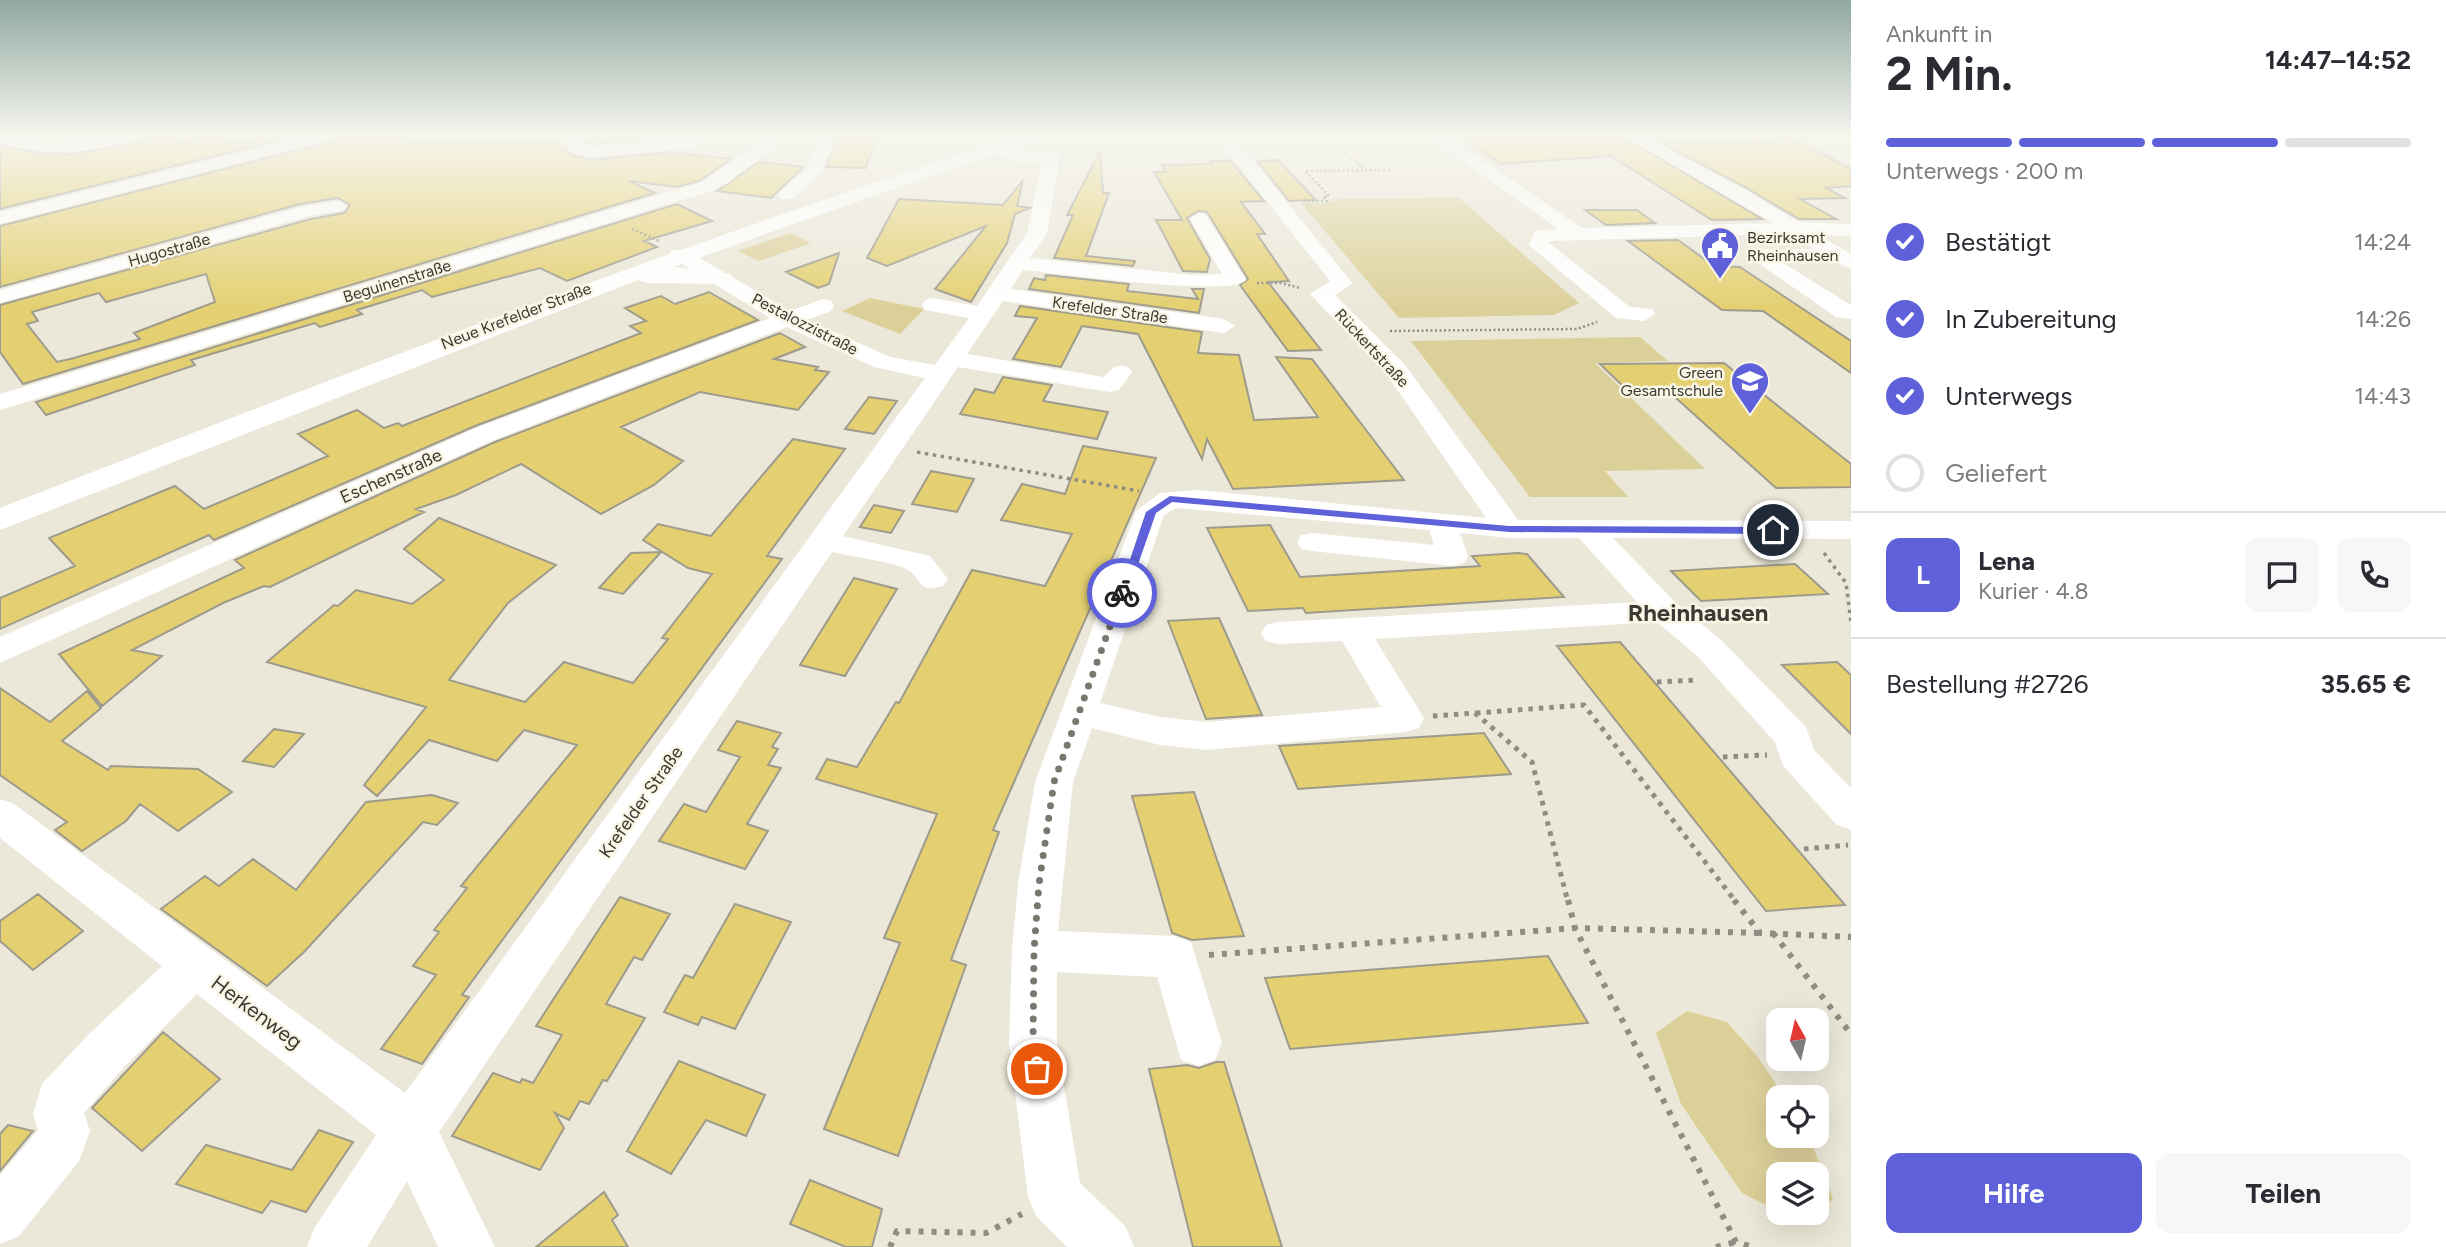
<!DOCTYPE html>
<html lang="de">
<head>
<meta charset="utf-8">
<style>
	body { margin:0; font-family:Figtree,sans-serif; background:#f7f7f7; color:#2b2b33; height:100vh; display:flex; flex-direction:column; font-size:26px; white-space:nowrap }
	* { box-sizing:border-box; margin:0 }
	p { font-size:23px; color:#7c7c81 }
	.icon { flex:none; width:38px; height:38px; fill:none; stroke:currentColor; stroke-width:2; stroke-linecap:round; stroke-linejoin:round }
	.map { position:relative; flex:1; overflow:hidden }
	.panel { display:flex; flex-direction:column; background:#fff; width:595px }
	.panel>* { flex:none }
	.needle { width:46px; rotate:352deg }
	.buttons { position:absolute; left:1766px; top:1008px; display:grid; gap:14px }
	.buttons a { display:grid; place-items:center; width:63px; height:63px; border-radius:14px; background:#fff; box-shadow:0 7px 28px #0002; font-size:35px }
	.pin { position:absolute; display:grid; place-items:center; width:60px; height:60px; color:#fff; margin:-30px; border:4px solid #fff; border-radius:50%; box-shadow:0 2px 7px #0007 }
	.courier { position:absolute; display:grid; place-items:center; width:70px; height:70px; margin:-35px; border:5px solid #5e61d9; border-radius:50%; background:#fff; color:#222; box-shadow:0 2px 9px #0007 }
	.overview em { font-style:normal; font-weight:700 }
	.overview div { display:flex; flex-direction:column-reverse }
	.overview { display:flex; align-items:center; justify-content:space-between; height:119px; padding:0 35px }
	h1 { font-size:46px; font-weight:700; line-height:52px }
	.bar { display:grid; grid-template-columns:repeat(4,1fr); gap:10px 7px; align-content:center; height:84px; padding:0 35px }
	.bar i { height:9px; border-radius:5px; background:#e1e1e2 }
	.bar .active { background:#5e61d9 }
	.bar p { grid-column:span 4 }
	.line { display:flex; align-items:center; gap:18px; padding:0 35px; border-top:2px solid #e1e1e2 }
	.line div { flex:1 }
	.round { display:grid; place-items:center; flex:none; width:74px; height:74px; border-radius:14px; background:#f7f7f7 }
	ol { padding:0 35px; list-style:none }
	li { display:flex; align-items:center; gap:21px; height:77px }
	li p { margin-inline-start:auto }
	li .icon { padding:7px; border-radius:50%; background:#5e61d9; color:#fff; stroke-width:4 }
	li:last-child { color:#7c7c81 }
	li i { width:38px; height:38px; border:4px solid #e1e1e2; border-radius:50% }
	.button { display:flex; gap:14px; margin-top:auto; padding:14px 35px }
	.button a { flex:1; height:80px; border-radius:14px; background:#5e61d9; color:#fff; font-size:28px; font-weight:700; line-height:80px; text-align:center }
	.button a+a { background:#f7f7f7; color:#2b2b33 }
	main { display:flex; flex:1; min-height:0 }
	.map>svg:first-child { display:block }
	.green { fill:#dcd099 }
	.building { fill:#e4d071; stroke:#9e9b8d; stroke-width:2; fill-rule:evenodd }
	.lines { fill:none; stroke-linecap:round; stroke-linejoin:round }
	.path-far3 { stroke:#8f8d83; stroke-width:2.5; stroke-dasharray:2 2.5; stroke-linecap:butt }
	.path-far2 { stroke:#8f8d83; stroke-width:3.5; stroke-dasharray:3.5 4.5; stroke-linecap:butt }
	.path-far1 { stroke:#8f8d83; stroke-width:5; stroke-dasharray:4.5 6; stroke-linecap:butt }
	.path { stroke:#8f8d83; stroke-width:6; stroke-dasharray:5 8; stroke-linecap:butt }
	.minor { fill:#fff; fill-rule:evenodd }
	.major { fill:#fff; fill-rule:evenodd }
	.route { fill:#5e61d9 }
	.done { stroke:#79776e; stroke-width:7; stroke-dasharray:0 12.6 }
	.labels { text-anchor:middle; dominant-baseline:central; stroke-width:5; stroke-linejoin:round; paint-order:stroke }
	.far-poi-label { font-size:16px; fill:#3b3a34; stroke:#f9f6e6; text-anchor:start }
	.far-street-label { font-size:16px; fill:#3b3a34; stroke:#f9f6e6 }
	.street-label { font-size:18px; fill:#3b3a34; stroke:#f9f6e6 }
	.near-street-label { font-size:21px; fill:#3b3a34; stroke:#f9f6e6 }
	.district-label { font-size:24px; font-weight:bold; fill:#3b3a34; stroke:#f9f6e6 }
</style>
</head>
<body>
<main>
<div class="map">
<svg width="1851" height="1247" viewBox="0 0 1851 1247">
	<rect width="100%" height="100%" fill="#ebe8d9"/>
	<!-- green -->
	<path class="green" d="M1459 198 1579 303 1554 315 1399 318 1301 203H1327L1339 199Z
		M790 233 811 243 759 261 738 251Z
		M870 298 924 309 900 334 842 311Z
		M1640 337 1668 361 1595 363 1705 469 1605 471 1628 497H1530L1411 341Z
		M1687 1011 1727 1022 1757 1056 1785 1097H1778V1136H1809L1833 1199 1816 1213V1174H1778V1211L1742 1193 1681 1104 1656 1033Z"/>
	<!-- building -->
	<path class="building" d="M150 135H178L179 142 216 135 236 144 274 135H300L0 209V146L39 153 73 154 146 141Z
		M339 135H412L402 141 563 142 570 155 592 160 670 152 731 159 701 180 677 187 629 181 655 193 23 384 0 352V305L311 219 344 213 350 205 338 198 300 204 0 287V226L335 141ZM206 274 215 302 134 333 140 339 74 358 57 362 27 324 38 321 32 312 99 293 106 302Z
		M619 135H643V140L592 144 584 142 586 139Z
		M1457 135H1620L1762 219 1712 220 1611 156 1501 164Z
		M1646 135H1657L1670 143 1795 139 1851 169V186L1826 188 1845 198 1800 199 1836 219H1799L1743 186Z
		M839 136 876 137 866 168 826 167Z
		M1100 151 1103 193H1109L1086 256 1135 261 1133 266 1054 258 1073 215H1067Z
		M1278 160 1316 200 1289 201 1257 161Z
		M1210 161H1231L1264 201 1241 202 1265 234H1257L1289 281 1268 282 1321 350 1288 351 1240 285 1248 279 1207 212 1198 211 1187 218 1210 259 1207 272 1183 271 1156 220H1182L1154 172H1166L1162 165 1212 164Z
		M759 162 803 167 771 198 717 191Z
		M1023 180 1017 206 1030 208 1015 214 1007 243 971 302 935 289 986 226 887 266 867 258 899 199 1003 205Z
		M677 204 712 221 644 241 657 247 567 281 540 268 432 297 422 290 357 310 362 314 320 327 315 323 191 360 195 365 46 415 36 402Z
		M1585 210H1637L1655 223 1606 225Z
		M1678 240 1714 266 1740 267 1851 341V373L1763 311 1722 310 1628 241Z
		M839 253 829 284 818 288 786 272Z
		M1046 275 1129 284 1127 291 1198 299 1192 289H1204L1199 313 1029 289 1034 278 1045 280Z
		M709 292 758 320 475 426 214 540 209 535 0 629V598L75 566 49 538 175 486 204 509 328 456 298 434 357 410 384 428 398 423 402 426 641 333 630 326 646 321 625 308 661 296 675 304Z
		M1020 306 1202 332 1198 353 1239 355 1254 420 1318 417 1276 357 1312 359 1404 480 1233 489 1207 439 1202 459 1138 334 1082 326 1061 367 1013 359 1037 318 1015 316Z
		M780 333 805 347 774 359 818 367 815 370 829 372 798 410 700 392 621 427 683 461 654 485 601 514 521 464 456 495 416 509 424 512 270 587 264 586 223 603 132 650 162 656 102 706 59 654 244 568 235 560 495 442Z
		M1724 363 1851 464V487L1776 488 1667 390 1628 391 1600 364Z
		M1003 377 1052 385 1043 401 1108 412 1097 439 960 414 975 389 994 393Z
		M869 397 897 401 874 434 845 429Z
		M793 439 845 449 767 556 782 559 462 995 469 997 422 1064 381 1049 436 975 413 966 439 932 434 930 467 888 461 886 577 745 524 730 497 761 429 740 377 796 364 785 426 707 267 662 334 605 338 606 356 590 412 604 444 580 404 549 439 518 556 565 508 603 449 680 525 702 564 662 633 683 668 639 662 638 712 574 688 568 643 540 658 524 711 536Z
		M1083 446 1156 458 993 830 999 832 951 960 966 965 898 1156 824 1129 900 943 884 938 937 814 816 779 827 759 857 767 896 702 899 703 972 570 1045 586 1072 534 1001 520 1022 484 1065 494Z
		M931 471 974 479 957 512 912 504Z
		M874 505 904 511 891 533 860 527Z
		M1270 525 1300 577 1480 566 1472 556 1518 553 1527 554 1564 597 1306 613 1303 608 1248 611 1207 528Z
		M661 552 623 594 599 588 631 553Z
		M1795 564 1828 594 1701 601 1671 571Z
		M854 578 897 589 845 676 800 665Z
		M1219 618 1240 665 1262 715 1206 719 1168 621Z
		M1620 642 1755 800 1845 905 1766 911 1557 646Z
		M1837 662 1851 675V734L1782 665Z
		M0 688 50 722 87 691 101 708 62 741 108 770 111 766 198 769 232 792 178 831 140 804 126 821 82 851 55 830 67 822 0 775Z
		M737 721 781 733 772 747 778 749 768 765 781 768 747 824 768 831 745 869 659 841 684 804 706 812 740 757 718 750Z
		M274 729 304 734 274 767 243 761Z
		M1484 733 1511 774 1298 789 1279 746Z
		M1194 792 1217 860 1244 936 1192 940 1172 933 1132 796Z
		M432 795 458 803 437 825 423 822 305 951 267 986 161 909 205 876 219 886 253 859 296 890 366 802Z
		M38 894 83 931 33 970 0 941V921Z
		M620 897 670 914 642 960 634 957 606 1004 645 1018 607 1081 603 1080 589 1104 580 1101 569 1120 555 1113 564 1128 540 1170 452 1136 493 1073 520 1083 522 1079 533 1083 562 1035 536 1026Z
		M735 904 791 922 735 1029 702 1017 698 1025 664 1012 685 975 693 978Z
		M1548 956 1588 1023 1290 1049 1265 978Z
		M163 1032 220 1079 142 1151 92 1108Z
		M679 1061 765 1095 746 1136 706 1120 671 1174 627 1151Z
		M1216 1062H1224L1282 1247H1193L1149 1069 1187 1065 1199 1068Z
		M8 1125 33 1131 0 1171V1134Z
		M319 1130 353 1142 306 1212 271 1201 262 1213 176 1184 206 1145 292 1170Z
		M810 1180 882 1209 872 1247H846L790 1224Z
		M604 1192 618 1215 612 1220 628 1247H536Z"/>
	<g class="lines">
		<!-- path-far3 -->
		<path class="path-far3" d="M1252 139 1360 135
			M1074 140 1219 139
			M1063 141 1082 135
			M1351 158 1364 169
			M1303 201H1327L1323 197 1329 196 1305 171 1392 170
			M632 229 659 241
			M1257 283H1281L1300 288
			M1390 331 1577 329 1597 322"/>
		<!-- path-far2 -->
		<path class="path-far2" d="M917 452 1139 491
			M1824 553 1846 583 1851 623"/>
		<!-- path-far1 -->
		<path class="path-far1" d="M1657 682 1698 680
			M1476 713 1584 705 1736 902
			M1433 716 1475 713 1532 762 1568 902
			M1723 757 1767 755
			M1804 849 1848 845"/>
		<!-- path -->
		<path class="path" d="M1568 900 1575 928 1736 1242 1752 1247
			M1734 900 1760 933 1851 937
			M1773 933 1851 1034
			M1209 955 1575 928 1760 933
			M890 1247 897 1231 986 1233 1022 1214
			M1716 1247 1736 1242"/>
		<!-- minor -->
		<path class="minor" d="M0 135H29L25 139C69 148 104 132 147 135L145 138C86 153 59 157 0 143Z
			M310 135H336L334 138 0 224V212Z
			M568 135H584L581 144 592 147 699 137 707 142 699 147 592 157 571 152 565 144Z
			M771 135H789L728 183 714 190 0 410V394L702 182Z
			M821 135H837L821 172 793 199H781L778 195 781 191 805 170Z
			M1427 135H1445L1582 228 1773 223 1622 135H1641L1742 188 1798 222 1851 224V236L1818 235 1851 254V269L1832 260 1780 261 1851 305V319L1836 317 1748 256 1758 250 1814 249 1790 234 1550 241 1549 243 1630 307 1652 309 1655 314 1644 321 1616 318 1529 245 1535 231 1558 229Z
			M994 144 1021 152 1052 151 1060 156 1047 233 1030 258 1193 275 1222 274 1190 219 1199 213 1206 215 1246 280C1234 298 1054 273 1023 270L1011 289 1224 319 1235 326 1224 333 1003 301 967 354 1104 377C1112 367 1116 364 1129 367L1132 372 1119 390 1110 392 958 367 843 536 930 556 948 579 943 586C916 593 924 580 908 570 894 562 850 556 832 552L439 1132 495 1247H438L407 1181 367 1247H307L315 1227 376 1135 197 994 124 1067 84 1113 90 1131 79 1161 19 1236 0 1244V1175L38 1130 33 1114 42 1084 90 1033 162 966 0 838V799L14 804 405 1093 925 378 874 367 787 327 494 440 0 663V637L476 428 770 318 672 258 669 254 672 250H686L790 311 823 299 831 301 834 306 831 311 807 320 890 357 935 365 969 318 925 310 922 305 925 300 933 298 977 306 1027 233 1042 163 1020 162 988 152 986 149Z
			M1232 147 1247 153 1349 279 1353 283 1335 295 1405 365 1518 520 1851 521V539L1613 538 1676 603 1720 639 1806 727 1814 750 1851 788V830L1837 825 1783 766 1775 742 1696 655 1657 622 1375 639 1424 718 1419 728 1406 732 1207 750 1160 745 1092 728 1073 782 1058 931 1175 936 1191 942 1222 1043 1215 1060 1198 1066 1181 1060 1157 977 1057 972V1043L1080 1183 1126 1227 1134 1247H1067L1036 1216 1028 1197 1009 1043 1012 950 1018 884 1035 782 1136 511 1160 493 1198 490 1486 518 1387 375 1310 294 1330 281 1235 161 1224 152ZM1176 508 1429 530 1434 545 1312 533 1301 535 1297 542 1301 549 1312 551 1453 566 1464 563 1468 556 1460 533 1509 538H1579L1637 602 1278 622 1266 625 1261 633 1266 641 1278 644 1342 641 1381 707 1207 722 1160 717 1100 703 1164 515Z
			M338 201 347 206 344 210 310 216 0 303V290L301 207Z"/>
		<!-- major -->
		<path class="major" d="M1022 135H1049L1046 139 915 181 673 267 730 274 733 279 730 284 647 283 638 280 0 530V508C338 376 676 244 1022 135Z
			M1834 135H1851V145Z"/>
	</g>
	<!-- sky -->
	<linearGradient id="sky" x2="0" y2="1"><stop stop-color="#8fa8a0"/><stop offset="0.44" stop-color="#f6f5ee"/><stop offset="1" stop-color="#f6f5ee" stop-opacity="0"/></linearGradient>
	<rect width="1851" height="309" fill="url(#sky)"/>
	<!-- route -->
	<path class="route" d="M1170 496 1509 526 1773 527 1778 530 1773 534 1509 532 1172 502 1156 513 1128 593 1118 595 1146 512Z"/>
	<g class="lines">
		<!-- done -->
		<path class="done" d="M1037 1069 1033 1043 1034 950 1039 884 1054 782 1122 593"/>
	</g>
	<!-- icons -->
	<defs>
		<g id="civic-pin" transform="scale(2.0125)"><path d="M0 17L-7.5 6A9.5 9.5 0 1 1 7.5 6Z" fill="#5e61d9" stroke="#f9f6e6"/><path d="M-.6-6.5H3V-4.5H.6V-3L4-1V1h2V6H-6V1h2V-1L-.6-3ZM-1.2 2.5V6h2.4V2.5Z" fill="#fff"/></g>
		<g id="school-pin" transform="scale(2.0125)"><path d="M0 17L-7.5 6A9.5 9.5 0 1 1 7.5 6Z" fill="#5e61d9" stroke="#f9f6e6"/><path d="M0-5L7-2L0 1L-7-2ZM-4 1L0 2.5L4 1V4Q0 6-4 4Z" fill="#fff"/></g>
	</defs>
	<g fill-rule="evenodd">
		<use href="#civic-pin" x="1720" y="246"/>
		<use href="#school-pin" x="1750" y="381"/>
	</g>
	<g class="labels">
		<!-- far-poi labels -->
		<g class="far-poi-label">
			<text x="1747" y="237">Bezirksamt<tspan x="1747" dy="18">Rheinhausen</tspan></text>
			<text x="1723" y="372" text-anchor="end">Green<tspan x="1723" dy="18">Gesamtschule</tspan></text>
		</g>
		<!-- far-street labels -->
		<g class="far-street-label">
			<text transform="translate(169 250) rotate(-16)">Hugostraße</text>
			<text transform="translate(397 281) rotate(-17)">Beguinenstraße</text>
			<text transform="translate(1110 310) rotate(8)">Krefelder Straße</text>
			<text transform="translate(516 316) rotate(-21)">Neue Krefelder Straße</text>
			<text transform="translate(805 324) rotate(27)">Pestalozzistraße</text>
			<text transform="translate(1372 348) rotate(47)">Rückertstraße</text>
		</g>
		<!-- street labels -->
		<g class="street-label">
			<text transform="translate(391 476) rotate(-24)">Eschenstraße</text>
			<text transform="translate(641 802) rotate(-55)">Krefelder Straße</text>
		</g>
		<!-- near-street labels -->
		<g class="near-street-label">
			<text transform="translate(257 1012) rotate(37)">Herkenweg</text>
		</g>
		<!-- district labels -->
		<g class="district-label">
			<text x="1698" y="612">Rheinhausen</text>
		</g>
	</g>
</svg>
<div class="buttons">
<a><svg class="needle" viewBox="-14 -14 28 28"><path d="M0-13l5 13h-10z" fill="#e53935"/><path d="M0 13l5-13h-10z" fill="#7c7c81"/></svg></a>
<a><svg class="icon" aria-label="locate" viewBox="0 0 24 24"><circle cx="12" cy="12" r="6"/><path d="M12 2v4M12 18v4M2 12h4M18 12h4"/></svg></a>
<a><svg class="icon" aria-label="layers" viewBox="0 0 24 24"><path d="M12 4l9 5-9 5-9-5zM3 14l9 5 9-5"/></svg></a>
</div>
<div class="pin" style="left:1037px;top:1069px;background:#ea580c"><svg class="icon" aria-label="bag" viewBox="0 0 24 24"><path d="M5 8h14l-1 12H6zM9 8a3 3 0 0 1 6 0"/></svg></div>
<div class="pin" style="left:1773px;top:530px;background:#1f2937"><svg class="icon" aria-label="home" viewBox="0 0 24 24"><path d="M3 11l9-7 9 7M6 9v11h12V9"/></svg></div>
<div class="courier" style="left:1122px;top:593px"><svg class="icon" aria-label="bike" viewBox="0 0 24 24"><circle cx="6" cy="16" r="4"/><circle cx="18" cy="16" r="4"/><path d="M6 16l4-8h5l3 8M10 8l3 8H6M13 5h3"/></svg></div>
</div>
<section class="panel">
<div class="overview"><div><h1>2 Min.</h1><p>Ankunft in</p></div><em>14:47–14:52</em></div>
<div class="bar"><i class="active"></i><i class="active"></i><i class="active"></i><i></i><p>Unterwegs · 200 m</p></div>
<ol>
<li><svg class="icon" aria-label="check" viewBox="0 0 24 24"><path d="M5 12l5 5 9-10"/></svg>Bestätigt<p>14:24</p></li>
<li><svg class="icon" aria-label="check" viewBox="0 0 24 24"><path d="M5 12l5 5 9-10"/></svg>In Zubereitung<p>14:26</p></li>
<li><svg class="icon" aria-label="check" viewBox="0 0 24 24"><path d="M5 12l5 5 9-10"/></svg>Unterwegs<p>14:43</p></li>
<li><i></i>Geliefert</li>
</ol>
<div class="line" style="height:126px"><b class="round" style="background:#5e61d9;color:#fff">L</b><div><b>Lena</b><p>Kurier · 4.8</p></div><a class="round"><svg class="icon" aria-label="chat" viewBox="0 0 24 24"><path d="M4 5h16v11H9l-5 4z"/></svg></a><a class="round"><svg class="icon" aria-label="phone" viewBox="0 0 24 24"><path d="M5 4h4l2 5-3 2q2 4 5 5l2-3 5 2v4C11 20 4 13 5 4z"/></svg></a></div>
<div class="line" style="height:91px"><div>Bestellung #2726</div><b>35.65 €</b></div>
<div class="button"><a>Hilfe</a><a>Teilen</a></div>
</section>
</main>
</body>
</html>
